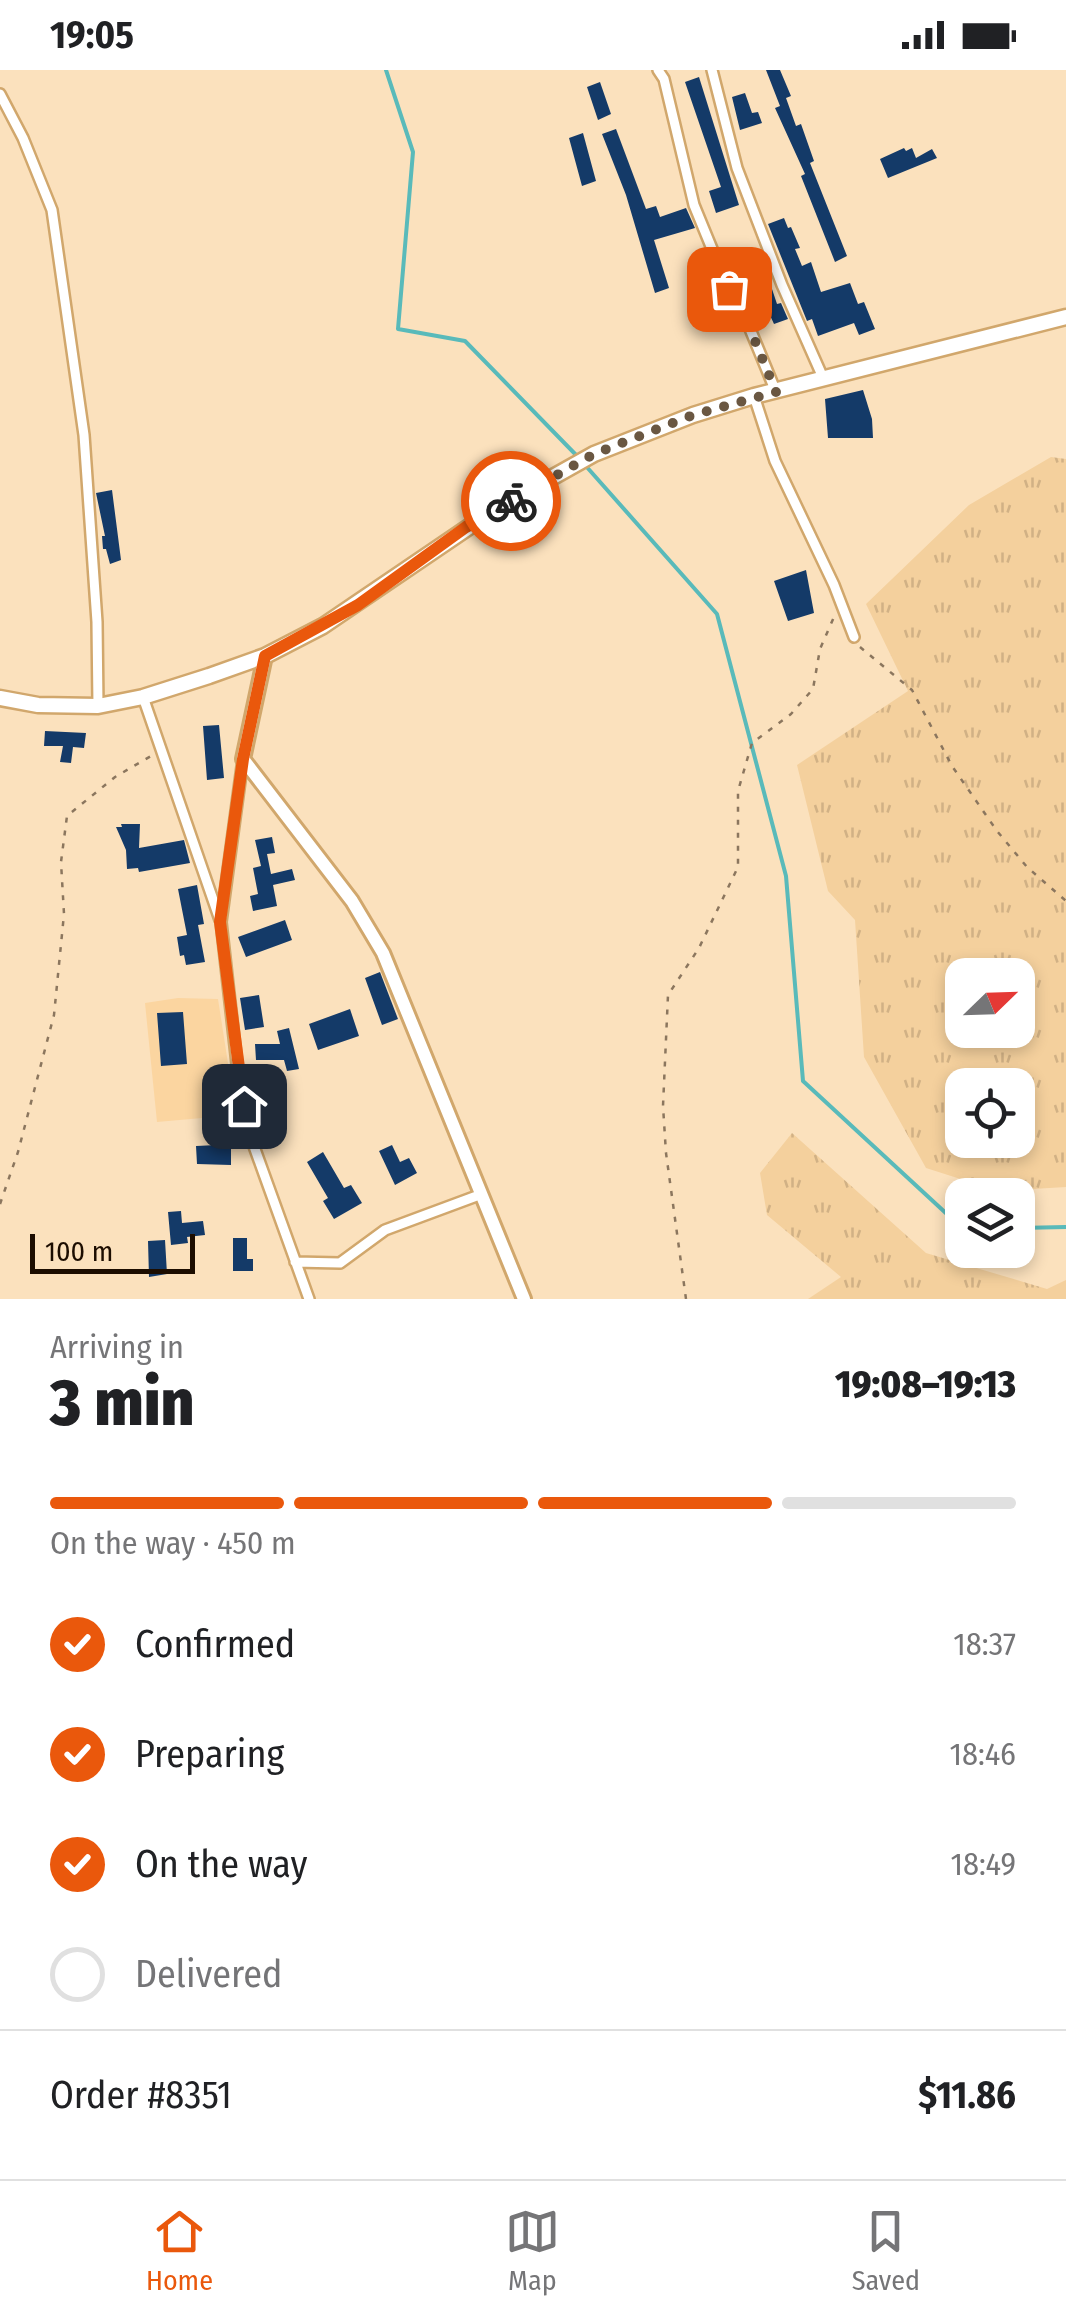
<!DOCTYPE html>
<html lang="en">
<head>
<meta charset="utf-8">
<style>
	body { margin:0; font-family:"Fira Sans Condensed",sans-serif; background:#f2f2f2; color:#202124; height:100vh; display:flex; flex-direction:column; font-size:38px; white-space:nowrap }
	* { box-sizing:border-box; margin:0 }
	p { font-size:32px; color:#757577 }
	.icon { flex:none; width:55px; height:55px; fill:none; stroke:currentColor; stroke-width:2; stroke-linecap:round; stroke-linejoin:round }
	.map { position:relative; height:1229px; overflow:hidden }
	.panel { display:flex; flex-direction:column; background:#fff; flex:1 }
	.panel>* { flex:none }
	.needle { width:65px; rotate:67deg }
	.tools { position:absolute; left:945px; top:888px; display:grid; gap:20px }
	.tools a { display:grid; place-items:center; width:90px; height:90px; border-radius:20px; background:#fff; box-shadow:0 5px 15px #0003; font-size:50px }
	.scale { position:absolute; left:30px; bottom:25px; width:165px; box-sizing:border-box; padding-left:10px; border:5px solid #1c0d00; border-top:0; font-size:28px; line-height:35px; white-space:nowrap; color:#1c0d00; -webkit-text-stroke:8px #fbe1bd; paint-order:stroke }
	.pin { position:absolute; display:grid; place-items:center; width:85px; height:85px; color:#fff; margin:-42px; border-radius:20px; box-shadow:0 5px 15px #0006 }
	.courier { position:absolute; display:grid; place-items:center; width:100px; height:100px; margin:-50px; border:8px solid #ea580c; border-radius:50%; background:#fff; color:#222; box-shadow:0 2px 12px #0007 }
	.headline em { font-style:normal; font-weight:800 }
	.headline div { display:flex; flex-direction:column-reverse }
	.headline { display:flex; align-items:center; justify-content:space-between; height:170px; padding:0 50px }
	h1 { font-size:65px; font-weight:800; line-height:75px }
	.bar { display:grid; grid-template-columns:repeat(4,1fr); gap:15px 10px; align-content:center; height:120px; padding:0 50px }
	.bar i { height:12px; border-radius:8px; background:#e0e0e0 }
	.bar .selected { background:#ea580c }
	.bar p { grid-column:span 4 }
	.line { display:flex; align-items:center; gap:25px; padding:0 50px; border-top:2px solid #e0e0e0 }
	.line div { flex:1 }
	ol { padding:0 50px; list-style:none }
	li { display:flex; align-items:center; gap:30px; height:110px }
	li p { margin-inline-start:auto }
	li .icon { padding:10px; border-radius:50%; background:#ea580c; color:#fff; stroke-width:4 }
	li:last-child { color:#757577 }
	li i { width:55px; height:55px; border:5px solid #e0e0e0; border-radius:50% }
	.status { display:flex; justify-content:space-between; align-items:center; height:70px; padding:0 50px; background:#fff; direction:ltr }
	.status svg { height:28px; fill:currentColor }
	.tab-bar { display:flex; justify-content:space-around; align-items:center; height:140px; border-top:2px solid #e0e0e0; background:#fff; font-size:28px; color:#757577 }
	.tab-bar a { display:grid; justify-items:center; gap:5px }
	.tab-bar .selected { color:#ea580c }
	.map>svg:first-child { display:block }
	.built { fill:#fbd5a0 }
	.grass { fill:url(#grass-tufts); fill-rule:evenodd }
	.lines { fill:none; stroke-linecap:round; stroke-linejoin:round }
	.stream { stroke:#59baba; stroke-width:4 }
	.building { fill:#143a68 }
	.street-casing { stroke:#d1a76c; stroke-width:14 }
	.secondary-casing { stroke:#d1a76c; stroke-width:18 }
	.primary-casing { stroke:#d1a76c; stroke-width:19 }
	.path { stroke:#8b765e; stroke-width:2.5; stroke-dasharray:5 8; stroke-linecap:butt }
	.street { stroke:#fff; stroke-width:9 }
	.secondary { stroke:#fff; stroke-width:12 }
	.primary { stroke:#fff; stroke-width:14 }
	.done { stroke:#6a5742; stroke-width:10; stroke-dasharray:0 18 }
	.route { stroke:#ea580c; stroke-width:12 }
</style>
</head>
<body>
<div class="status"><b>19:05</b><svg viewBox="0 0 49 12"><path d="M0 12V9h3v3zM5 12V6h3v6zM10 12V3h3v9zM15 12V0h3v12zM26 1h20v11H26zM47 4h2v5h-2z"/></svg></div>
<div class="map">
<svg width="1066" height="1229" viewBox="0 0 1066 1229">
	<defs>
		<pattern id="grass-tufts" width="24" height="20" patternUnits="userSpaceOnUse" patternTransform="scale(2.5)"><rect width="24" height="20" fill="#f4d09d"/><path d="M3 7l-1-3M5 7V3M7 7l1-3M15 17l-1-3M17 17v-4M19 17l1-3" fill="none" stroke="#d1b185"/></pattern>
	</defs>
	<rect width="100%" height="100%" fill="#fbe1bd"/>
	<!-- built -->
	<path class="built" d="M178 928 218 929 236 1045 157 1052 145 933Z"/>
	<!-- grass -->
	<path class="grass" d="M1051 387 1066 389V1117L998 1121 926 1098 864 987 855 850 828 821 797 695 908 621 866 534 969 435ZM962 905H1018V960H962ZM962 1015H1018V1070H962Z
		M792 1063 926 1183 1047 1219 1066 1210V1229H808L841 1207 767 1145 760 1103Z"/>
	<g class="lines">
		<!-- stream -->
		<path class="stream" d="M386 0 413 82 398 259 465 271 579 388
			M585 395 717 544 786 806 803 1011 962 1158
			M1018 1158 1066 1157"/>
	</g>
	<!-- building -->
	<path class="building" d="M766 0H780L791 26 786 28 796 56 801 54 814 91 810 93 847 186 835 192 801 106 805 104 775 38 780 36Z
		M699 7 739 135 716 143 709 121 721 117 685 12Z
		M600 12 611 44 598 50 587 17Z
		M745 23 752 43 758 42 762 53 740 60 732 27Z
		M616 59 646 139 656 136 660 147 686 138 695 158 654 170 669 218 655 223 626 125 602 64Z
		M583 63 596 111 582 116 569 68Z
		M904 78 906 81 912 78 916 88 932 79 937 88 888 108 880 89Z
		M784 148 788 158 791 157 800 178 795 179 802 196 811 192 821 222 850 213 858 234 864 232 875 259 859 265 854 253 818 266 812 249 807 251 768 154Z
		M766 201 777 234 781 233 788 249 774 254 752 206Z
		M863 320 872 349 873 368H828L825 329Z
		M112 420 121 490 110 494 106 479H103L102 466H105L96 423Z
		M806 500 814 543 788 551 774 511Z
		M219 655 224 708 207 710 203 656Z
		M45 661 86 663 84 678 73 677 71 693 60 692 63 676H44Z
		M121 754H140L139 778 184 770 190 793 139 802 138 798 127 799 126 780 116 757H122Z
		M272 767 275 783 267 784 271 804 292 799 295 810 273 815 277 836 253 841 250 826 258 824 253 798 261 796 255 770Z
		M197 815 204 854 198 855 205 892 186 895 184 885 180 886 177 867 187 865 178 819Z
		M285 850 292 870 246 887 238 867Z
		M380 902 398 949 382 955 365 908Z
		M259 925 264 957 245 960 240 928Z
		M350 939 359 966 318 980 309 954Z
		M183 942 187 994 161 996 157 943Z
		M289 958 299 999 287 1001 284 990H256L255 974H280L277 961Z
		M217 1075H231V1095L197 1094 196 1076Z
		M392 1075 400 1092 409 1088 417 1103 395 1115 379 1081Z
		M323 1082 344 1118 351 1115 362 1133 334 1149 323 1131 328 1128 307 1092Z
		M181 1141 182 1153 203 1151 205 1165 187 1167 188 1173 171 1175 168 1142Z
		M233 1168H247V1189H253V1201H233Z
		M165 1170 167 1204 149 1207 148 1171Z"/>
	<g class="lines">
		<!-- street casing -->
		<g class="street-casing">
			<path id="street" d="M658 0 664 9 694 135 740 247 748 254 776 322
				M712 0 737 98 782 215 824 310
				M0 24 23 68 52 140 84 365 97 552 98 636
				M754 326 775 391 834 515 854 567
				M143 627 220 850
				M243 689 221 852 238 1003 251 1068 309 1229
				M295 1192 340 1193 385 1160 482 1124"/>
		</g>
		<!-- secondary casing -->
		<g class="secondary-casing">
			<path id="secondary" d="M265 586 243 689 352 831 383 883 524 1229"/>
		</g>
		<!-- primary casing -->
		<g class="primary-casing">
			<path id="primary" d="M0 628 38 635 98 636 143 627 209 606 265 586 323 556 494 440 594 384 693 345 754 326 1066 247"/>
		</g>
		<!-- path -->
		<path class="path" d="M860 577 912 620 952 696 997 761 1027 797 1066 831
			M0 1134 18 1082 54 945 64 844 61 792 67 746 115 707 151 686
			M686 1229 666 1083 663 1036 668 925 699 878 738 797V721L752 673 791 644 813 619 820 579 834 547"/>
		<!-- street -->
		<use href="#street" class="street"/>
		<!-- secondary -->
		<use href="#secondary" class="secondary"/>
		<!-- primary -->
		<use href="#primary" class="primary"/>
	</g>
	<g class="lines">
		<!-- done -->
		<path class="done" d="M511 431 594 384 693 345 776 322 748 254 740 247 729 219"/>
		<!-- route -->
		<path class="route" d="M244 1036 220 852 243 689 265 586 358 535 466 457 511 431"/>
	</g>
</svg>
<div class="tools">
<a><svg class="needle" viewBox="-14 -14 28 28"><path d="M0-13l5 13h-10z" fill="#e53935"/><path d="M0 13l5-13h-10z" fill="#757577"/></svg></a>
<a><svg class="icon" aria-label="locate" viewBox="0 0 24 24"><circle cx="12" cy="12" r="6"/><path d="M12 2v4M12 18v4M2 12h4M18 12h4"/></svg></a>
<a><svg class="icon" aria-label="layers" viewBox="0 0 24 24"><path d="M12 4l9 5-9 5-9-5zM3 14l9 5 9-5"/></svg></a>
</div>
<div class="scale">100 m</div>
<div class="pin" style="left:729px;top:219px;background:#ea580c"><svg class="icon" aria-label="bag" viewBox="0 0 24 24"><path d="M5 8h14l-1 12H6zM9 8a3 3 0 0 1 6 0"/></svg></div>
<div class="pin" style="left:244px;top:1036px;background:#1f2937"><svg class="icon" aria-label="home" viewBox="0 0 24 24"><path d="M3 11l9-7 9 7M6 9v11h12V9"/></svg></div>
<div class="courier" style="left:511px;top:431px"><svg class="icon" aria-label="bike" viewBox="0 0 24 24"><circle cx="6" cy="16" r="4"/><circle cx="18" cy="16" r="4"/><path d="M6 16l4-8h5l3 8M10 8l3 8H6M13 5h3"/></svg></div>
</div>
<section class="panel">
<div class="headline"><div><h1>3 min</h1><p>Arriving in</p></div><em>19:08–19:13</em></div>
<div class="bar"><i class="selected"></i><i class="selected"></i><i class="selected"></i><i></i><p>On the way · 450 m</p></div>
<ol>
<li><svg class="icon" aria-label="check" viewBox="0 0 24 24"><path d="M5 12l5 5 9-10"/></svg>Confirmed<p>18:37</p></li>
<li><svg class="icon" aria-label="check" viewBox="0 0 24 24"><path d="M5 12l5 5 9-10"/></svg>Preparing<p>18:46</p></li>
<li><svg class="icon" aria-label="check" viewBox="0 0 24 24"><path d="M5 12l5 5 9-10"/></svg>On the way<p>18:49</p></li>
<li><i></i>Delivered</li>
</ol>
<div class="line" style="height:130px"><div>Order #8351</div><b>$11.86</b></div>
</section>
<nav class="tab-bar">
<a class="selected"><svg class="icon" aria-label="home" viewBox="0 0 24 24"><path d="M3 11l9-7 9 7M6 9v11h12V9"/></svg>Home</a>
<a><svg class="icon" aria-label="map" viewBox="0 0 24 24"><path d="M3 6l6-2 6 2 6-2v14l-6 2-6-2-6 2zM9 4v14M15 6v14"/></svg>Map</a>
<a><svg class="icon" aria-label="saved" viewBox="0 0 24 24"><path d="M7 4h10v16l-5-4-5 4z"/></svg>Saved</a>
</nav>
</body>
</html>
